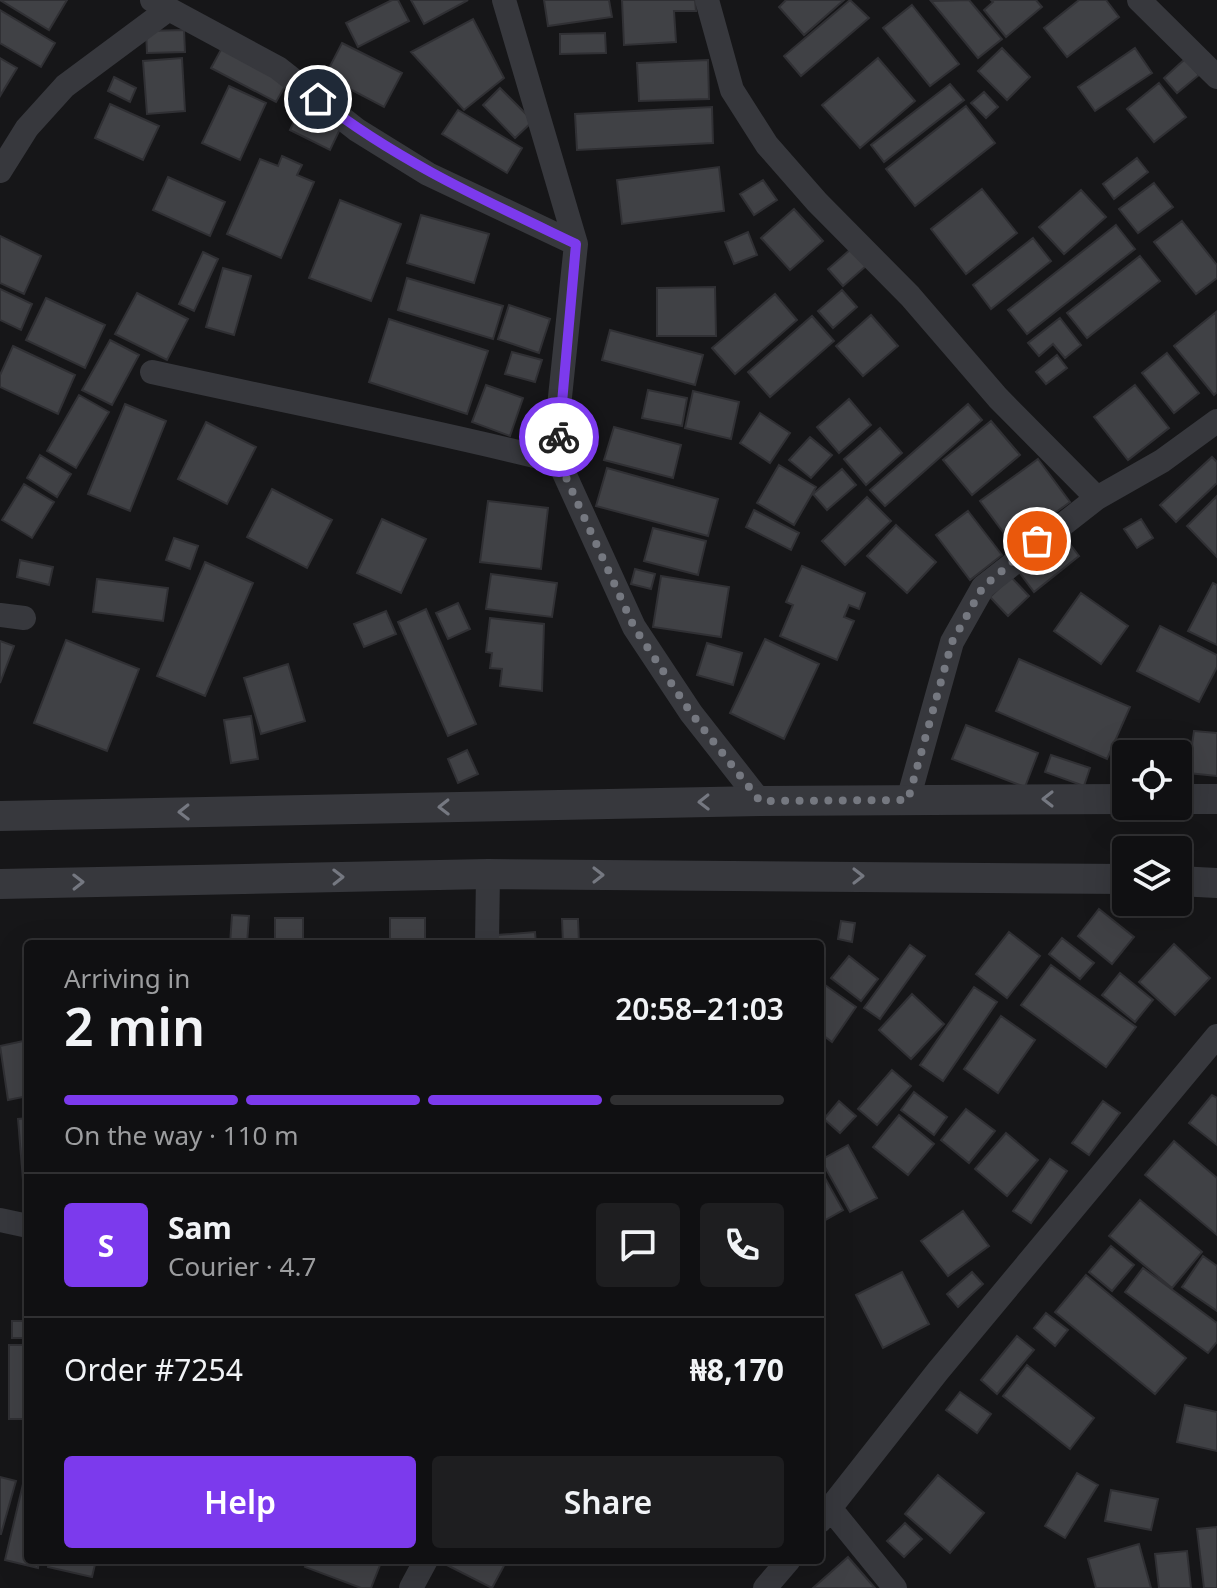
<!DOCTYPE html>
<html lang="en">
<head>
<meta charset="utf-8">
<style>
	body { margin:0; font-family:"Noto Sans",sans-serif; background:#1e1e20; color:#f1f3f6; height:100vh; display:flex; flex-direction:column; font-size:30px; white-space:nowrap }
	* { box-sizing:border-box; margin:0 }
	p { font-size:26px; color:#9c9d9f }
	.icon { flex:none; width:44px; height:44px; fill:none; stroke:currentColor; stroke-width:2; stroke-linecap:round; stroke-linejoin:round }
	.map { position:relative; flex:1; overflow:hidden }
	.drawer { position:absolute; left:24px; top:940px; width:800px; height:624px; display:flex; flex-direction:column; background:#101012; border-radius:8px; box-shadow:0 8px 32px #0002,0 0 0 2px #303032 }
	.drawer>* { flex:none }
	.fabs { position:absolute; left:1112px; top:740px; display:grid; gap:16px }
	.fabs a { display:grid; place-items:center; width:80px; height:80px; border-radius:8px; background:#101012; box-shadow:0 8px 32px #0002,0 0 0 2px #303032; font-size:40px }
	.pin { position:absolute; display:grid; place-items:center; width:68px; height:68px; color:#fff; margin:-34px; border:4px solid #fff; border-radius:50%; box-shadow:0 2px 8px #0007 }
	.courier { position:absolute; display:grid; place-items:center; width:80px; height:80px; margin:-40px; border:6px solid #7c3aed; border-radius:50%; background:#fff; color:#222; box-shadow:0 2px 10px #0007 }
	.overview em { font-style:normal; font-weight:600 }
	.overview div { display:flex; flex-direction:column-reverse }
	.overview { display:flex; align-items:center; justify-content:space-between; height:136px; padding:0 40px }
	h1 { font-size:52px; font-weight:600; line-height:60px }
	.bar { display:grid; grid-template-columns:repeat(4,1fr); gap:12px 8px; align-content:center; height:96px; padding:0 40px }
	.bar i { height:10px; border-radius:6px; background:#303032 }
	.bar .on { background:#7c3aed }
	.bar p { grid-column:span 4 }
	.line { display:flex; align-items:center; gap:20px; padding:0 40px; border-top:2px solid #303032 }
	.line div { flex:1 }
	.round { display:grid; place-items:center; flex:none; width:84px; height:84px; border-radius:8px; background:#1e1e20 }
	.action { display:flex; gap:16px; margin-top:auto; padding:16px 40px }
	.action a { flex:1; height:92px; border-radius:8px; background:#7c3aed; color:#fff; font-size:32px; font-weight:600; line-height:92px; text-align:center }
	.action a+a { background:#1e1e20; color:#f1f3f6 }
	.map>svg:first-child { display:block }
	.building { fill:#404145; stroke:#303034; stroke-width:2 }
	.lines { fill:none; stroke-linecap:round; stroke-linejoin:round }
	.minor { stroke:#37383d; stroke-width:24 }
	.tertiary { stroke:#37383d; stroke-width:30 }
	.oneway { stroke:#757881 }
	.done { stroke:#757880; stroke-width:8; stroke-dasharray:0 14.4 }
	.route { stroke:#7c3aed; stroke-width:10 }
</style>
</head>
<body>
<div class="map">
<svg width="1217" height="1588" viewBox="0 0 1217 1588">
	<rect width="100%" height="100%" fill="#161618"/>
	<!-- building -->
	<path class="building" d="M0 0H67L49 30Z
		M392 0H398L409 21 358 47 346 23Z
		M411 0H468L424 24Z
		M544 0H609L612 17 548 26Z
		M622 0H695L696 11H674L676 42 624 45Z
		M786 0H844L804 35 779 7Z
		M850 0 869 18 801 76 784 56Z
		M969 0 1002 39 978 58 931 1Z
		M991 0H1036L1042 7 1006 37 984 10 993 2Z
		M1079 0H1106L1119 17 1067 57 1044 28Z
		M912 5 959 64 930 86 883 28Z
		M0 10 55 43 41 67 0 43Z
		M473 19 504 78 464 110 411 52Z
		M184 30 185 52 147 53 146 31Z
		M605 33 606 53 560 54V34Z
		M342 43 402 73 384 107 325 76Z
		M223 46 288 81 276 102 211 68Z
		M1002 48 1030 77 1007 100 978 71Z
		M1135 48 1152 73 1095 111 1078 87Z
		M0 58 17 68 0 96Z
		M182 58 185 111 147 114 143 61Z
		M878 58 915 101 860 148 822 105Z
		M1185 59 1199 75 1177 93 1164 78Z
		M708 60 709 99 639 101 637 63Z
		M114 77 136 88 130 102 108 91Z
		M1159 83 1186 117 1154 142 1127 109Z
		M950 84 964 100 884 162 871 145Z
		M229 86 266 103 240 160 202 143Z
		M500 88 533 121 515 138 483 105Z
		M984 92 998 107 986 118 971 103Z
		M110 104 159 126 143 160 95 138Z
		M966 106 995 143 915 206 886 169Z
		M301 107 341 127 330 150 290 130Z
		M712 107 713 143 577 150 575 114Z
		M458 110 522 148 507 173 442 134Z
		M282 156 302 165 297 175 314 182 281 258 227 234 260 159 278 166Z
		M1137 158 1148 172 1114 199 1103 184Z
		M719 167 724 211 622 224 617 180Z
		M168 177 225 202 210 236 153 210Z
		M763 180 777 200 754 215 740 194Z
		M1154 183 1173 207 1138 233 1119 209Z
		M982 189 1017 233 966 274 931 229Z
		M1081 190 1106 217 1064 254 1039 227Z
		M340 200 401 224 371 301 309 278Z
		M794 209 823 241 790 270 761 238Z
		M421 215 489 234 474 283 407 263Z
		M1182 221 1217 265V278L1196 294 1154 242Z
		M1116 225 1135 249 1027 334 1008 310Z
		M748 232 757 255 734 264 725 242Z
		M0 236 41 256 24 294 0 283Z
		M1033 238 1051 261 991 309 973 285Z
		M851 249 866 266 843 286 828 269Z
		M203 252 218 259 194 311 179 304Z
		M1140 256 1160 281 1087 338 1067 313Z
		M223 268 251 276 234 335 206 327Z
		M407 278 503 306 493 339 398 310Z
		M715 287 716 336H657V288Z
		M0 289 32 304 21 330 0 320Z
		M842 290 857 307 833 328 818 311Z
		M137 293 188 319 167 360 115 334Z
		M775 294 797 320 735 374 712 348Z
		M46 298 105 325 85 368 26 340Z
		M509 305 550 319 539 353 498 339Z
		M1216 312 1217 392 1214 395 1174 346Z
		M871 315 898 346 863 376 836 346Z
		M812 316 834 341 770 397 748 372Z
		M1060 318 1081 345 1065 358 1053 344 1039 356 1028 343Z
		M389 319 488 351 467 414 369 382Z
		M610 330 703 355 695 385 602 360Z
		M110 340 139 355 112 405 82 390Z
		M13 346 75 375 58 414 0 387V375Z
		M512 352 542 360 535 382 505 374Z
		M1167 353 1199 393 1174 413 1142 373Z
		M1057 355 1067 368 1046 384 1036 372Z
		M486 385 523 398 510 436 472 422Z
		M1135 385 1169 428 1128 460 1094 417Z
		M648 390 687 398 682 426 642 418Z
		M693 391 739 402 731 439 685 428Z
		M79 395 109 412 76 468 47 451Z
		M849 399 871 425 839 453 817 427Z
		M125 404 166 421 130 511 88 494Z
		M968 404 982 420 885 506 870 490Z
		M760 413 790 433 770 463 740 443Z
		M991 421 1020 455 972 495 943 460Z
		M206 422 256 447 227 504 178 479Z
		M614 427 681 445 673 478 604 460Z
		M880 428 902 453 866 485 844 459Z
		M810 437 832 455 811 478 789 460Z
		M40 455 71 474 57 497 27 478Z
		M1212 457 1217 462V483L1176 522 1160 505Z
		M1038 459 1070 502 1012 544 980 501Z
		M779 465 816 487 794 525 757 503Z
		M607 468 718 499 708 536 596 506Z
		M842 469 856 485 827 510 813 494Z
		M24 484 54 502 32 538 2 520Z
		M272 489 332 520 307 568 247 537Z
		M1217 496V557L1187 526Z
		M867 497 891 521 845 565 822 541Z
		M488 501 548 508 541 569 480 562Z
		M754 510 799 533 791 550 746 527Z
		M968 511 1002 555 970 580 936 535Z
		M382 519 426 539 401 593 357 573Z
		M1141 519 1153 538 1137 548 1124 529Z
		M896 525 936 562 907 593 867 556Z
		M653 528 706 541 698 575 644 561Z
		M1064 536 1079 556 1034 592 1019 572Z
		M174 538 198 546 190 569 166 560Z
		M20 560 53 567 49 585 17 577Z
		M205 562 253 583 205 696 157 676Z
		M802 566 865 593 859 609 849 605 844 617 854 621 837 660 780 636 793 605 786 602Z
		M635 569 655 574 651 589 631 584Z
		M491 574 557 583 552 617 486 609Z
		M661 576 729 587 721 637 653 627Z
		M1011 577 1029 596 1008 616 990 597Z
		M97 579 168 588 163 621 93 612Z
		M1213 583 1217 585V645L1188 631Z
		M1081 593 1128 626 1101 664 1054 631Z
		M458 603 470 629 448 639 436 613Z
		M426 609 476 724 448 736 398 622Z
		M386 611 396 634 364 647 354 624Z
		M490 618 544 624 542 691 500 686 502 669 490 668 492 653 486 652Z
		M1160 626 1217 655V667L1199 702 1137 671Z
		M765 639 819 664 784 739 730 713Z
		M66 640 139 669 107 751 34 723Z
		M0 641 14 646 0 683Z
		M707 643 742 653 733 685 697 675Z
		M1019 659 1130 707 1107 759 996 711Z
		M288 664 305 721 261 734 244 678Z
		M251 716 258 759 231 763 224 720Z
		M966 725 1038 753 1025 787 952 759Z
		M1194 731 1217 733V776L1188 773Z
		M467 750 478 774 458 783 448 759Z
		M1051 755 1090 768 1084 786 1045 772Z
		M1099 909 1134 937 1112 964 1078 936Z
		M232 915 249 916 247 944H230Z
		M275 918H303V944H275Z
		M390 918H425V941H390Z
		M562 919H578L579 944H563Z
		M841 921 855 923 852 942 838 939Z
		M535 932 536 944H498L497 935Z
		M1009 932 1040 956 1007 998 976 974Z
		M1062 938 1094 963 1080 979 1049 954Z
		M1174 944 1210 978 1175 1015 1139 982Z
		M910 945 925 956 880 1019 864 1008Z
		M849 956 878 979 861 1001 831 978Z
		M1051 965 1136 1027 1106 1067 1021 1005Z
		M1120 973 1153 1000 1135 1022 1102 995Z
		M825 985 856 1007 832 1042 820 1033V992Z
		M974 987 997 1002 943 1081 920 1065Z
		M912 994 944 1024 911 1059 879 1030Z
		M1001 1016 1035 1040 998 1093 964 1069Z
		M28 1040V1096L8 1100 0 1046Z
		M892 1070 911 1086 877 1125 858 1109Z
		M914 1092 947 1117 934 1135 901 1110Z
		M1212 1095 1217 1098V1145L1189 1123Z
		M839 1101 856 1116 840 1133 824 1119Z
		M1103 1101 1120 1113 1089 1155 1072 1143Z
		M966 1109 995 1131 969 1163 941 1140Z
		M899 1115 934 1144 908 1175 873 1147Z
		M28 1118V1180H23L18 1119Z
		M1006 1133 1038 1160 1007 1196 975 1169Z
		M1174 1141 1217 1178V1235L1145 1175Z
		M848 1145 877 1198 850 1212 821 1160Z
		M1050 1159 1067 1171 1031 1223 1013 1211Z
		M821 1171 843 1210 820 1223V1172Z
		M1140 1200 1202 1252 1172 1288 1109 1236Z
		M963 1211 989 1246 948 1276 921 1241Z
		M1111 1246 1134 1265 1112 1291 1089 1272Z
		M1203 1256 1217 1266V1311L1182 1287Z
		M1143 1268 1217 1323V1342L1208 1353 1125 1292Z
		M902 1272 929 1324 883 1348 856 1295Z
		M972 1272 983 1284 958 1307 947 1294Z
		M1086 1275 1186 1358 1155 1394 1055 1312Z
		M1046 1313 1068 1330 1055 1346 1034 1328Z
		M12 1321H28V1338H12Z
		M1017 1336 1034 1350 997 1394 981 1380Z
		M9 1345H28V1419H9Z
		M1027 1365 1094 1418 1070 1449 1003 1396Z
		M960 1392 991 1414 977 1433 946 1410Z
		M1185 1405 1217 1412V1451L1177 1442Z
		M28 1463V1560H39L38 1568 5 1560Z
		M1077 1473 1098 1485 1065 1538 1045 1526Z
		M938 1475 984 1513 950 1553 905 1514Z
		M0 1477 16 1481 1 1534H0Z
		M1111 1490 1158 1499 1151 1530 1105 1521Z
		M905 1523 922 1539 904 1557 887 1541Z
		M1217 1527V1588H1204L1197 1529Z
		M1139 1544 1151 1588H1096L1088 1559Z
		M1187 1551 1191 1588H1159L1155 1554Z
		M848 1557 875 1588H813Z
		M49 1560H96L92 1577 48 1567Z
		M307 1560H382L371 1588H361L305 1567Z
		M437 1560H507L492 1588Z"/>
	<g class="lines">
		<!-- minor -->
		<path class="minor" d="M152 0 278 68 357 130 428 174 576 244
			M504 0 576 244 560 397 559 462 634 627 691 713 760 801
			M707 0 732 90 767 145 817 202 910 296 998 398 1097 498
			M1139 0 1217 77
			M0 171 27 128 65 86 166 11
			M152 372C287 402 424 428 559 462
			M0 615 24 618
			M908 800 952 642 983 587 1097 498 1162 461 1217 421
			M487 944 488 874
			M0 1220 28 1226
			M830 1508 895 1588
			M820 1521 938 1371 1217 1036
			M411 1588 426 1560
			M765 1588 789 1560"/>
		<!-- tertiary -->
		<path class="tertiary" d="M1178 799H1217
			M0 816 760 801 1126 799
			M1178 881 1217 883
			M0 884 488 874 1126 879"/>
	</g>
	<!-- one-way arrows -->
	<defs><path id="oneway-chevron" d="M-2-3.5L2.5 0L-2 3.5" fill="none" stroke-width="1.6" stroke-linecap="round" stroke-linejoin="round" transform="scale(2)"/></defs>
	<g class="oneway">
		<use href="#oneway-chevron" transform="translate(1048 799) rotate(180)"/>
		<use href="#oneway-chevron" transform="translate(704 802) rotate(179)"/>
		<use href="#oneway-chevron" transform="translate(444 807) rotate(179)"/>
		<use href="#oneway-chevron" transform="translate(184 812) rotate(179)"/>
		<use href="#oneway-chevron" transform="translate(598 875)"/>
		<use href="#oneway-chevron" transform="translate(858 876)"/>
		<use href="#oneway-chevron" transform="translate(338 877) rotate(-1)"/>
		<use href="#oneway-chevron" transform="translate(78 882) rotate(-1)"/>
	</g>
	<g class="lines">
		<!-- done -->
		<path class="done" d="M559 437V462L634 627 691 713 760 801 908 800 952 642 983 587 1037 541"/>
		<!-- route -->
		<path class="route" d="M318 99C397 161 486 201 576 244L559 437"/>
	</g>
</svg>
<div class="fabs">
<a><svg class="icon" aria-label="locate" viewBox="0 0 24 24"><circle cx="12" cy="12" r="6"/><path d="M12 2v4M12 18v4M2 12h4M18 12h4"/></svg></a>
<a><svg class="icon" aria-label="layers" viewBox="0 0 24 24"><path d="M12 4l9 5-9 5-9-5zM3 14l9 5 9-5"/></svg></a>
</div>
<div class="pin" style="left:1037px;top:541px;background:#ea580c"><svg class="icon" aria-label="bag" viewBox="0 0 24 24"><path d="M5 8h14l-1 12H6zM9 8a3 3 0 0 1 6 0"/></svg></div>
<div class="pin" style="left:318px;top:99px;background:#1f2937"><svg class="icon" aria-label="home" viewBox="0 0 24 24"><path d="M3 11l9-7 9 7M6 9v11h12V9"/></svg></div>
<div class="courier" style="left:559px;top:437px"><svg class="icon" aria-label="bike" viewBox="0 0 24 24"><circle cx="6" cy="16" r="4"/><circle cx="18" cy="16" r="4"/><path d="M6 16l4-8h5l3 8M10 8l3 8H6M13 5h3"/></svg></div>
<section class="drawer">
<div class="overview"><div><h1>2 min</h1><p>Arriving in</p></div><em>20:58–21:03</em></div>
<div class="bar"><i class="on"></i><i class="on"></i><i class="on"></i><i></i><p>On the way · 110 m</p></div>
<div class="line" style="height:144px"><b class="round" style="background:#7c3aed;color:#fff">S</b><div><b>Sam</b><p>Courier · 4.7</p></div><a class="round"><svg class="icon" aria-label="chat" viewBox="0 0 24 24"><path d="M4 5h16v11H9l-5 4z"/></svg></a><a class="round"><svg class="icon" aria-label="phone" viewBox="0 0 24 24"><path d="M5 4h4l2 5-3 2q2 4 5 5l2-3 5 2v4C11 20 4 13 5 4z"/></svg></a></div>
<div class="line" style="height:104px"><div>Order #7254</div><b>₦8,170</b></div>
<div class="action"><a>Help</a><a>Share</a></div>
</section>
</div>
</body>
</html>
